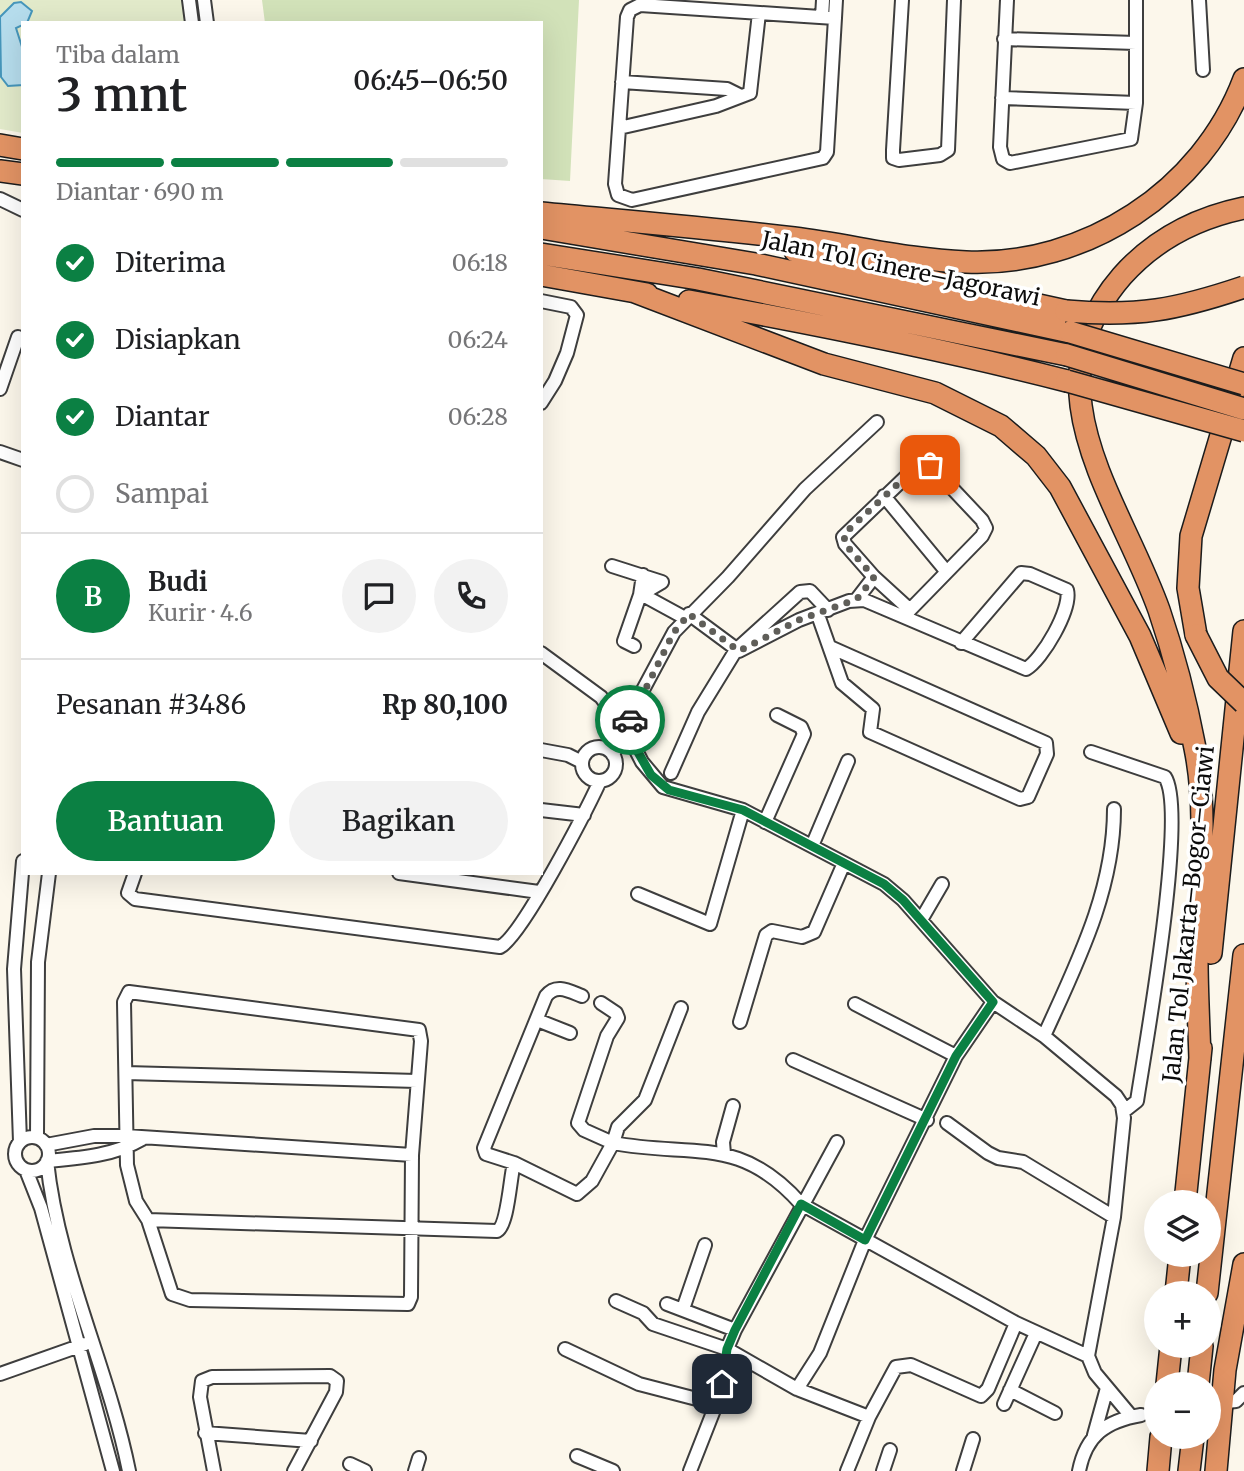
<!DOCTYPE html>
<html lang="id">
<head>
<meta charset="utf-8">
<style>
	body { margin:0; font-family:Merriweather,serif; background:#f2f2f2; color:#202124; height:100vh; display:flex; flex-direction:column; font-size:26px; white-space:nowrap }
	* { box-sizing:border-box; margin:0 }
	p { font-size:23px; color:#757577 }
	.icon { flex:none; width:38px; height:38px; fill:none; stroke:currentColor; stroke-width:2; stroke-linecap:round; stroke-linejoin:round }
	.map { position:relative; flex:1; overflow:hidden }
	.sheet { position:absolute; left:21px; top:21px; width:522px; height:854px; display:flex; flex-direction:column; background:#fff; border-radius:0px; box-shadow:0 7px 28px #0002 }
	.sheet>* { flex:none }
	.buttons { position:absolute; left:1144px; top:1190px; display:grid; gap:14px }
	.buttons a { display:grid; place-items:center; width:77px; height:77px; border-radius:50%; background:#fff; box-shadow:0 7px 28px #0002; font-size:35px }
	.pin { position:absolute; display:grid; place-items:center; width:60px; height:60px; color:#fff; margin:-30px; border-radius:14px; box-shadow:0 4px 10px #0006 }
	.courier { position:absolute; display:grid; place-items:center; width:70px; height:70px; margin:-35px; border:5px solid #0b8043; border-radius:50%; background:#fff; color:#222; box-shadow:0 2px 9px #0007 }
	.headline em { font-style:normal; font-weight:600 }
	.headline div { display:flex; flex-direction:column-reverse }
	.headline { display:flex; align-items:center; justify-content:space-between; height:119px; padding:0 35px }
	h1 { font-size:46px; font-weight:600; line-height:52px }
	.bar { display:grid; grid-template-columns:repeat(4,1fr); gap:10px 7px; align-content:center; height:84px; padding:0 35px }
	.bar i { height:9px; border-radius:5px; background:#e0e0e0 }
	.bar .active { background:#0b8043 }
	.bar p { grid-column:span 4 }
	.line { display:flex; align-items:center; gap:18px; padding:0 35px; border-top:2px solid #e0e0e0 }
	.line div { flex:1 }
	.round { display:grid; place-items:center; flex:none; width:74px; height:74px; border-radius:37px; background:#f2f2f2 }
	ol { padding:0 35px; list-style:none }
	li { display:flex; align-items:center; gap:21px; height:77px }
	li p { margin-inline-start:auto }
	li .icon { padding:7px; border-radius:50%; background:#0b8043; color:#fff; stroke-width:4 }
	li:last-child { color:#757577 }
	li i { width:38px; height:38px; border:4px solid #e0e0e0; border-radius:50% }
	.button { display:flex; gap:14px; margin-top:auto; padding:14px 35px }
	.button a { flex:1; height:80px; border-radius:42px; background:#0b8043; color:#fff; font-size:28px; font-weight:600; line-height:80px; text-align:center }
	.button a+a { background:#f2f2f2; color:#202124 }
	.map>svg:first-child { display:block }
	.green { fill:#d2e2b9 }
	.pitch { fill:#e2eaca }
	.water { fill:#b6dded; stroke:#4696bb; stroke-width:2 }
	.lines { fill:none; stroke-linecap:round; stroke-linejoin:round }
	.minor-tunnel { stroke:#d8d4c9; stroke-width:12; stroke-dasharray:12 6; stroke-linecap:butt }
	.minor-casing { stroke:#3e3e3e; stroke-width:16 }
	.motorway-casing { stroke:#1c1c1c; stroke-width:24 }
	.minor { stroke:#fff; stroke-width:12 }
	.motorway { stroke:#e29364; stroke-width:21 }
	.motorway-bridge-casing { stroke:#1c1c1c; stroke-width:24; stroke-linecap:butt }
	.motorway-bridge { stroke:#e29364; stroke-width:21 }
	.done { stroke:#5f5e59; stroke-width:7; stroke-dasharray:0 12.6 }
	.route { stroke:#0b8043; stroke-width:9 }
	.labels { text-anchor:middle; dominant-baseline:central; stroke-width:7; stroke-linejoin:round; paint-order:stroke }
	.street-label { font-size:23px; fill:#0b0b0b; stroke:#fff }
</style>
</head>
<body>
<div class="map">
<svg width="1244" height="1471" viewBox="0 0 1244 1471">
	<rect width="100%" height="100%" fill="#fcf7eb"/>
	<!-- green -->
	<path class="green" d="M262 0H579L570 181 541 179V23H265Z"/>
	<!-- pitch -->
	<path class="pitch" d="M0 0H184L187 23H23V133L0 129Z"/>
	<!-- water -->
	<path class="water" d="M21 2 32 11 27 23 16 28 23 50V85L8 86 1 77 0 17 14 3Z"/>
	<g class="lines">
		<!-- minor-tunnel -->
		<path class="minor-tunnel" d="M1141 1415 1157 1412"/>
		<!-- minor casing -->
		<g class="minor-casing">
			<path id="minor" d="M189 0 192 23
				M204 0 207 23
				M902 0 893 150V158L899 160 940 155 948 150 954 0
				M1007 0 1000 147 1003 159 1010 163 1131 139 1136 103V0
				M1199 0 1203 70
				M640 5 835 18 827 152 823 158 632 200 618 195 615 184 627 17 630 10Z
				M822 17 823 0
				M835 18 836 0
				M1004 39 1136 43
				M622 82 727 89 741 96
				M1002 98 1136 103
				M619 128 716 106 750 93 759 13
				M0 199 23 210
				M541 301 571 307 577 315 567 353 555 381 541 403
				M0 389 18 337
				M0 452 23 460
				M884 496 946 571
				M612 566 662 582 640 595
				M641 594 685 618
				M857 599 874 577
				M689 614 739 651 799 620 849 601 864 600 1026 669C1042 660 1072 609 1067 590L1030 574 1021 573 961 643
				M818 615 842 683 873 709 870 732 1020 799 1028 797 1047 754 1046 743 830 647
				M904 616 982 536 986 528 982 520 933 468 925 463 915 468 843 537 845 544 874 577 909 609
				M634 646 624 641 640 595 643 575
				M541 653 601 697 626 731 642 762 663 787 743 810 884 884 903 900 993 1002 1044 1036 1116 1096 1122 1105 1124 1118 1114 1217 1088 1356 1095 1373 1131 1416
				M582 764a17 17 0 1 1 34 0a17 17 0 1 1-34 0Z
				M541 750 568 755 582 762
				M1091 752 1165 777C1188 812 1145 1048 1137 1101L1123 1112
				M613 755 637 701 674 632 728 577 805 489 877 422
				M671 773 698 712 736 650 800 592 810 591 828 610
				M541 810 584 815
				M765 822 804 734 801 727 777 715
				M812 846 848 761
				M135 873 128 893 135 899 500 947C522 936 587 809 600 781
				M399 873 539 892
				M638 894 710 924 743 810
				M921 920 942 884
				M129 992 419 1030 421 1041 412 1155 411 1297 408 1304 190 1300 172 1294 148 1220 136 1201 127 1165 124 1002Z
				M601 1003 616 1013 618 1018 607 1036 578 1123 584 1130 613 1143 618 1127 645 1100 681 1008
				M855 1004 956 1056
				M537 1020 570 1033
				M740 1022 766 935 772 931 802 937 814 932 844 863
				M1044 1036C1077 963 1114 891 1114 809
				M793 1060 927 1120
				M126 1073 417 1081
				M947 1123 988 1153 998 1158 1023 1162 1114 1217
				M37 1137 38 962 49 873
				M15 1154a17 17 0 1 1 34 0a17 17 0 1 1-34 0Z
				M20 1142 14 969 23 861
				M46 1145 94 1136H126L412 1155
				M724 1154 723 1142 733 1106
				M514 1163 486 1154 484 1148 546 996C556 983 569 991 582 996
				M26 1170 41 1208 113 1471
				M148 1220 497 1231C508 1225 510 1178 514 1163L577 1194 592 1181 613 1143C692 1158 739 1134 801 1204L1016 1323 1088 1356
				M616 1301 643 1313 653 1324 727 1349 797 1389 869 1417
				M667 1304 735 1330
				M683 1309 705 1245
				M565 1349 639 1384 716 1404
				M0 1374 85 1344
				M797 1389 820 1353 865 1240 956 1056 993 1002
				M1010 1390 1055 1413
				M1227 1402 1236 1401 1244 1393
				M1004 1404 1036 1333
				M205 1433 311 1441
				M1094 1435 1107 1388
				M577 1456 613 1471
				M350 1464 365 1471
				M129 1471C108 1367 58 1267 47 1161 80 1158 113 1156 142 1139
				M214 1471 200 1397 202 1381 212 1377 330 1376 337 1381 336 1392 294 1471
				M415 1471 419 1458
				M690 1471 721 1392 727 1349 735 1330 837 1142
				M847 1471 869 1417 896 1367 911 1365 981 1396 988 1389 1016 1323
				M883 1471 890 1450
				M963 1471 973 1439
				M1079 1471C1086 1435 1106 1421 1141 1415"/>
		</g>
		<!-- motorway casing -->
		<g class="motorway-casing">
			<path id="motorway" d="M0 145 23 149
				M0 171 23 174
				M541 213C625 221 709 228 794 238 851 245 908 260 966 262 1085 267 1202 191 1244 79
				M541 228 756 264 1070 332
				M795 251 1066 311
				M541 254 698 279 1067 355
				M541 275 647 294
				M635 292 824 364 935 393 1001 426 1036 456 1060 487 1140 636 1181 733
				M689 301C816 324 942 349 1067 381
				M1196 635 1188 588 1191 536 1244 358
				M1211 953 1244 631
				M1200 1059C1199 1026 1197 992 1197 959 1198 888 1209 817 1195 748 1186 701 1174 654 1159 610 1119 498 1025 388 1122 276 1155 239 1196 218 1244 208
				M1185 1202 1201 1048
				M1176 1293 1180 1255
				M1207 1293 1244 955
				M1167 1384 1171 1346
				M1198 1384 1202 1346
				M1158 1471 1161 1437
				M1189 1471 1193 1437
				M1216 1471 1225 1370 1244 1264"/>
		</g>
		<!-- minor -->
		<use href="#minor" class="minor"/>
		<!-- motorway -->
		<use href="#motorway" class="motorway"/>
		<!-- motorway-bridge casing -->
		<g class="motorway-bridge-casing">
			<path id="motorway-bridge" d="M1066 311C1138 317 1176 310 1244 287
				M1070 332 1244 384
				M1067 355 1244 409
				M1067 381 1244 431
				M1196 635 1218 678 1244 703"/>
		</g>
		<!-- motorway-bridge -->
		<use href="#motorway-bridge" class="motorway-bridge"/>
	</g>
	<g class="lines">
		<!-- done -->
		<path class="done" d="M630 720 674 632 689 614 739 651 799 620 857 599 874 577 845 544 844 534 915 468 925 463 930 465"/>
		<!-- route -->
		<path class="route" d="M630 720 626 731 651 775 669 790 743 810 884 884 903 900 993 1002 956 1056 865 1240 801 1204 735 1330 727 1349 722 1384"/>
	</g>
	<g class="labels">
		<!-- street labels -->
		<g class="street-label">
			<text transform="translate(901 268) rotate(12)">Jalan Tol Cinere–Jagorawi</text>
			<text transform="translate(1188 914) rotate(-84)">Jalan Tol Jakarta–Bogor–Ciawi</text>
		</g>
	</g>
</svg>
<div class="buttons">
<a><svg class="icon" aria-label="layers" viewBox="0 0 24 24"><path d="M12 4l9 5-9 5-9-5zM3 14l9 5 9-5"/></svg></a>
<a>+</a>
<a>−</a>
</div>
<div class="pin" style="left:930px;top:465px;background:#ea580c"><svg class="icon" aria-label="bag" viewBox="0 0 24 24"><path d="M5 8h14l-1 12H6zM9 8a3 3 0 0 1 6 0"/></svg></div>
<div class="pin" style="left:722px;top:1384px;background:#1f2937"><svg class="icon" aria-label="home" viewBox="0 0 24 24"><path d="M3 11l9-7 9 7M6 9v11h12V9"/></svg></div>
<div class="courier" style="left:630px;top:720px"><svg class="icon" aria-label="car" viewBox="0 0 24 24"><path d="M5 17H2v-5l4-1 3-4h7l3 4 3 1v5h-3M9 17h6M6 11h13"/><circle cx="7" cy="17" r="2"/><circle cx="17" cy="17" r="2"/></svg></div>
<section class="sheet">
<div class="headline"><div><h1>3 mnt</h1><p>Tiba dalam</p></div><em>06:45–06:50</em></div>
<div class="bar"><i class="active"></i><i class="active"></i><i class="active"></i><i></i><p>Diantar · 690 m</p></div>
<ol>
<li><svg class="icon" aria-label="check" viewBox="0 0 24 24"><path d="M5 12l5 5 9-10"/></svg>Diterima<p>06:18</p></li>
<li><svg class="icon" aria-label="check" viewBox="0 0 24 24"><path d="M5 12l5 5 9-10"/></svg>Disiapkan<p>06:24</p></li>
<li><svg class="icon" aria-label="check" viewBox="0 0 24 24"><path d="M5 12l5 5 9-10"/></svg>Diantar<p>06:28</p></li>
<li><i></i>Sampai</li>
</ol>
<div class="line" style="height:126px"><b class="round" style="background:#0b8043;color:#fff">B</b><div><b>Budi</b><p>Kurir · 4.6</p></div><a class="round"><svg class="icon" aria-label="chat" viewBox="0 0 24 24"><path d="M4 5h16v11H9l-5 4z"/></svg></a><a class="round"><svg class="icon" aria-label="phone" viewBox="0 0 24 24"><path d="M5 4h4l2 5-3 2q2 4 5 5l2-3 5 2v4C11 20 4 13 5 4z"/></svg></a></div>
<div class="line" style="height:91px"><div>Pesanan #3486</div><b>Rp 80,100</b></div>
<div class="button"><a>Bantuan</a><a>Bagikan</a></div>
</section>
</div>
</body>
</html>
